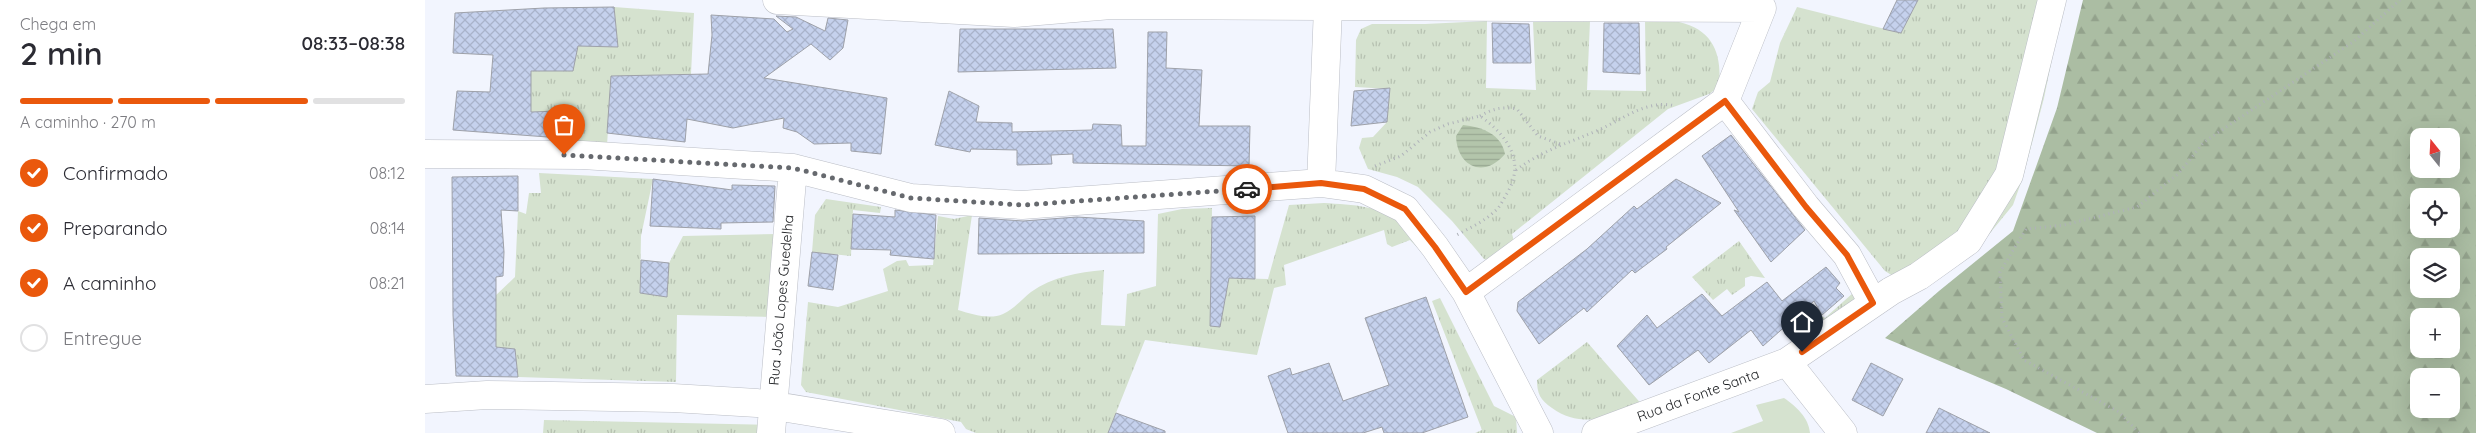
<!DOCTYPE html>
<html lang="pt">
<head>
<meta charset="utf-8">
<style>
	body { margin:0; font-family:Quicksand,sans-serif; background:#f2f2f3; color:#2b2b33; height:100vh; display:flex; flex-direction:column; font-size:19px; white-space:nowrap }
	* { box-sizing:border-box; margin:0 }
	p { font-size:16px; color:#7c7c81 }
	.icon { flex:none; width:28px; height:28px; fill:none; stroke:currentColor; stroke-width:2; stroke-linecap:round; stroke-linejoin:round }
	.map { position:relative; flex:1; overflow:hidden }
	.details { display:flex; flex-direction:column; background:#fff; width:425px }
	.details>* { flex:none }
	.needle { width:32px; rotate:342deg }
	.tools { position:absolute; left:1985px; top:128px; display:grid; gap:10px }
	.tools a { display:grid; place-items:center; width:50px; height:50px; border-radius:10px; background:#fff; box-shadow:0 5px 20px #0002; font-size:25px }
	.pin { position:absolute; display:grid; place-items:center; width:42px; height:42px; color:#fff; margin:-51px -21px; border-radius:50% 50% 50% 0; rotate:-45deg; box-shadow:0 0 5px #0007 }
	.pin .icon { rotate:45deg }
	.courier { position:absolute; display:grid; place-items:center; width:50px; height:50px; margin:-25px; border:4px solid #ea580c; border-radius:50%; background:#fff; color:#222; box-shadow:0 1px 6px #0007 }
	.summary em { font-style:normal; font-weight:600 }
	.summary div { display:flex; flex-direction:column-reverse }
	.summary { display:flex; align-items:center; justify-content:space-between; height:85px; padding:0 20px }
	h1 { font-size:32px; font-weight:600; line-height:38px }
	.bar { display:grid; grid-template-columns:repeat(4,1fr); gap:8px 5px; align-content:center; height:60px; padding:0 20px }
	.bar i { height:6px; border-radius:4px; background:#e1e1e2 }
	.bar .current { background:#ea580c }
	.bar p { grid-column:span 4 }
	ol { padding:0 20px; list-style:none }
	li { display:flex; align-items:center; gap:15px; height:55px }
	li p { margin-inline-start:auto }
	li .icon { padding:5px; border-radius:50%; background:#ea580c; color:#fff; stroke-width:4 }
	li:last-child { color:#7c7c81 }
	li i { width:28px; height:28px; border:2px solid #e1e1e2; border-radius:50% }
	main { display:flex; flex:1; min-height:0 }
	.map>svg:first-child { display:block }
	.grass { fill:url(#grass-tufts) }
	.forest { fill:url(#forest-firs); fill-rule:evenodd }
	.park { fill:#d5e2cf }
	.water { fill:url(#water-rules) }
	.building { fill:url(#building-cross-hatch); stroke:#9ea1a9 }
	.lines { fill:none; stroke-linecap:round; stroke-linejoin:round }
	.minor-casing { stroke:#bbbec6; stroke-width:29 }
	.path { stroke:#afb2b9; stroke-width:3; stroke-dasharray:1 4; stroke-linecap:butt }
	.minor { stroke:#fff; stroke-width:28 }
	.done { stroke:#66696e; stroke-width:5; stroke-dasharray:0 9 }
	.route { stroke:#ea580c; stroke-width:6 }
	.labels { text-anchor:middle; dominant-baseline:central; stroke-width:4; stroke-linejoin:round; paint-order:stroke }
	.street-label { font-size:14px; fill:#1b1d20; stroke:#fff }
</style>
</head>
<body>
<main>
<section class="details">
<div class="summary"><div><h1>2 min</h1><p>Chega em</p></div><em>08:33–08:38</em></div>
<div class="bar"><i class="current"></i><i class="current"></i><i class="current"></i><i></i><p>A caminho · 270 m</p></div>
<ol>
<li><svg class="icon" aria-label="check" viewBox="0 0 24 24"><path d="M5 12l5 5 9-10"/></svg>Confirmado<p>08:12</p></li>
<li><svg class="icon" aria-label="check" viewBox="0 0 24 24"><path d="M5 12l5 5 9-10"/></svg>Preparando<p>08:14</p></li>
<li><svg class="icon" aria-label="check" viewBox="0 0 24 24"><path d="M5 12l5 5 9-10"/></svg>A caminho<p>08:21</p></li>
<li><i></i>Entregue</li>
</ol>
</section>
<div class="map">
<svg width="2051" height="433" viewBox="0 0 2051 433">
	<defs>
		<pattern id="grass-tufts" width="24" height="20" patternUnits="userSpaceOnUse" patternTransform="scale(1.25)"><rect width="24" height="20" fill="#d5e2cf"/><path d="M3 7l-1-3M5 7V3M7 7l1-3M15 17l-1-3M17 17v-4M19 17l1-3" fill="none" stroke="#b6c1b1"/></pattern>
		<pattern id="forest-firs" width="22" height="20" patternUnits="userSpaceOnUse" patternTransform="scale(1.25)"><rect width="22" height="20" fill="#abbda3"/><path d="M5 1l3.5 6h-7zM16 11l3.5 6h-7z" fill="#93a28c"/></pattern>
		<pattern id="water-rules" width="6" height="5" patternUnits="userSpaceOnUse" patternTransform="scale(1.25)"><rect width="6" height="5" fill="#b3c5ab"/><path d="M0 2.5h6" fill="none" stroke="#99a993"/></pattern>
		<pattern id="building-cross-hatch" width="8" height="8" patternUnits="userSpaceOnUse" patternTransform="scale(1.25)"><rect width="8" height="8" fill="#c5d1ed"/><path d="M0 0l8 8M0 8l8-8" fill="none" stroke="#a9b3cb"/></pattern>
	</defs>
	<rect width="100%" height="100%" fill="#f2f5fe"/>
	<!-- grass -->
	<path class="grass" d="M1493 0H1639L1619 98 1598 177 1588 205 1552 249 1471 278 1460 271 1327 109 1333 92 1345 82 1355 43 1372 7 1476 33Z
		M189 7 269 13 266 74 228 75 186 79 182 146 136 138 132 111 106 112 95 71H147L153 46 193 47Z
		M1220 20C1231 20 1244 19 1254 22 1289 30 1297 55 1294 87L1284 94 1243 109 1087 234 1089 241 1068 262 1059 259 1027 221 993 187 972 177 943 169 934 148 937 138 948 137 962 122 965 89 930 87 931 40 936 29 947 24H1000L1062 21 1061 88 1111 90 1108 22 1165 21 1162 90 1221 91Z
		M114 173 228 179 216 236 215 293 242 297 244 263 258 236 352 234 345 317 252 315 251 382 93 377 90 349 71 347 69 297 90 277 93 211 101 214 104 193H116Z
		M401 199 456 207 455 213 428 210 426 256 387 252 390 215Z
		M899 203C927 205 959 205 980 226 986 233 991 242 995 250L985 240 967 247 962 244 959 230 859 265 861 285 849 288 832 355 720 340 683 433H551L541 429 536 422 381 392 376 385 383 302 413 307 463 291 458 269 472 261 481 260 484 266 508 265 513 216 529 219 547 215 533 310C546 314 565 320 578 314 588 310 597 299 606 292 627 277 653 272 679 270L676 325 700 326 702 294 731 286 733 214 757 209 787 208 786 304 800 302 804 278 843 279 864 205Z
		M1314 241 1340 278 1326 276 1320 278V286L1307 295 1302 289 1288 300 1267 277Z
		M1438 284 1448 303 1405 333 1387 325 1378 312 1384 308 1400 318Z
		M1015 298 1069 406 1091 417 1092 433H1050L1057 430 1007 301Z
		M1162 342 1219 407C1187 417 1156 429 1127 408 1115 400 1112 393 1112 380Z
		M119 420 346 425 345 433H118Z"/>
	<!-- forest -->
	<path class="forest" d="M1658 0H2051V433H1672L1581 389 1460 338 1514 291 1588 231 1632 108ZM1994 136H2026V169H1994ZM1994 196H2026V229H1994ZM1994 256H2026V289H1994ZM1994 316H2026V349H1994ZM1994 376H2026V409H1994Z"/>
	<!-- park -->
	<path class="park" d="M1359 398C1371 406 1384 418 1385 433H1306L1338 421 1331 405Z"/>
	<!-- water -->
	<path class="water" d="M1038 125C1057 127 1076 134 1080 154 1059 179 1032 167 1031 136Z"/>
	<!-- building -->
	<path class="building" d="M1472 0H1493L1476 33 1458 29Z
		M189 7 193 47 153 46 148 71H106V112L132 111 136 138 28 130 32 91 65 92 68 55 28 53 30 13 119 8Z
		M286 15 349 19 362 32 368 29 351 16 371 17 400 31 403 18 423 20 418 48 405 60 386 44 339 78 462 98 456 154 426 151V143L389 144 372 132 358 128 359 118 308 128 262 119 260 142 182 133 186 76 283 74 287 35Z
		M1067 23 1104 24 1106 63H1068Z
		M1179 23H1214L1215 74 1178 72Z
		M535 29H688L691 68 533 72Z
		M723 32H742L741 68 777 70 774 126H825L824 166 648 163V154L626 155 627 164 592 165V150L546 149 545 152 510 145 524 91 554 106 551 122 587 123V132L667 130 668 124 696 125 697 146H721Z
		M965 88 962 122 926 126 929 91Z
		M1306 135 1380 230 1346 262 1309 210 1314 212 1277 156Z
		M93 176V211L76 210 79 252 78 276 71 277V347L90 349 93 377 31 376 28 315 27 177Z
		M228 179 307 190V185L350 186 348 222 296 223V229L225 226Z
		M1251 179 1296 203 1241 247 1242 249 1210 273 1207 270 1162 312 1159 308 1114 344 1092 311 1093 302 1162 249 1209 206 1212 209Z
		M470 210 511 215 509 259 465 255 466 250 426 249 428 214 470 217Z
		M830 216V279L804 278 795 327 785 326 787 217Z
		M652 217 719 221V253L553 254 554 218 598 221Z
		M387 252 413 255 408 290 383 286Z
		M216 260 244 263 242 297 215 293Z
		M1401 267 1415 283 1411 288 1419 296 1397 315 1389 301 1338 346 1326 330 1284 363 1273 350 1224 385 1192 346 1222 315 1232 328 1277 294 1297 316 1342 282 1357 301Z
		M1001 297 1043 417 997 433H959L957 427 938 433H863L843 376 865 368 867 375 904 363 918 401 964 385 940 318Z
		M1446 363 1478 379 1458 416 1427 400Z
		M1514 408 1565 433H1501Z
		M691 413 740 431V433H683Z"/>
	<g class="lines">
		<!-- minor casing -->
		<g class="minor-casing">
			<path id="minor" d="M352 0 589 13 686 5 1337 8 1300 101 1041 292
				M1300 101 1381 207 1422 255 1448 303
				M0 154 157 155 368 168 486 198 597 205 896 183 939 189 980 209 1010 247 1041 292 1114 433
				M896 183 903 7
				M1362 362 1418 433
				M0 399 62 395 248 398 332 403 516 433
				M346 433 368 168
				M1171 433 1362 362 1466 291 1494 276 1543 241 1584 175 1627 0"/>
		</g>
		<!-- path -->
		<path class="path" d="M1055 116C1067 109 1077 106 1092 109L1113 136 1135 144
			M950 166 976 156 1005 132 1023 124 1055 116C1082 135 1102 162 1081 195 1078 200 1075 207 1070 211 1059 222 1044 228 1030 236
			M1091 170C1121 148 1145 143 1178 128 1199 118 1224 99 1250 106
			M1714 433 1694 412 1599 360 1577 318 1575 272 1601 229 1639 225 1712 207 1753 174 1779 142 1928 42 1975 0"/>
		<!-- minor -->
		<use href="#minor" class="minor"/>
	</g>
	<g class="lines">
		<!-- done -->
		<path class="done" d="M139 155 368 168 486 198 598 205 822 189"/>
		<!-- route -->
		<path class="route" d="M822 189 896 183 939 189 980 209 1010 247 1041 292 1300 101 1381 207 1422 255 1448 303 1377 352"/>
	</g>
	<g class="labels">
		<!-- street labels -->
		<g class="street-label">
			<text transform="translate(356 300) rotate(-85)">Rua João Lopes Guedelha</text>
			<text transform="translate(1273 395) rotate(-20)">Rua da Fonte Santa</text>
		</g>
	</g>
</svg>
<div class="tools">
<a><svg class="needle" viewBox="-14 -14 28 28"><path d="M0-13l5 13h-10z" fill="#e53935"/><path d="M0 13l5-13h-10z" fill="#7c7c81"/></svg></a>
<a><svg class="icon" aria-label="locate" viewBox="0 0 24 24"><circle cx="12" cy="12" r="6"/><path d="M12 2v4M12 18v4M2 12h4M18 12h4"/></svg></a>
<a><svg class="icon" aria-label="layers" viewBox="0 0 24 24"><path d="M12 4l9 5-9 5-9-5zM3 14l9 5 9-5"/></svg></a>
<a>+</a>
<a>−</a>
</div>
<div class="pin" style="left:139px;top:155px;background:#ea580c"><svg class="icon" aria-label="bag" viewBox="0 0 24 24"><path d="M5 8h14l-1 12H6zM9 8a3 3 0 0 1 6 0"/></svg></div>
<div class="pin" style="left:1377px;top:352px;background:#1f2937"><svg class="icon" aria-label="home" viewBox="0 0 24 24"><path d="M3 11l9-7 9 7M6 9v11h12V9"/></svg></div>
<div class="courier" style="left:822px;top:189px"><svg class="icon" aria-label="car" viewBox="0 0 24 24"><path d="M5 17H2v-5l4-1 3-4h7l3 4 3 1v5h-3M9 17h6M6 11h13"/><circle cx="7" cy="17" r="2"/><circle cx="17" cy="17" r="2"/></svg></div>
</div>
</main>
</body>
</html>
